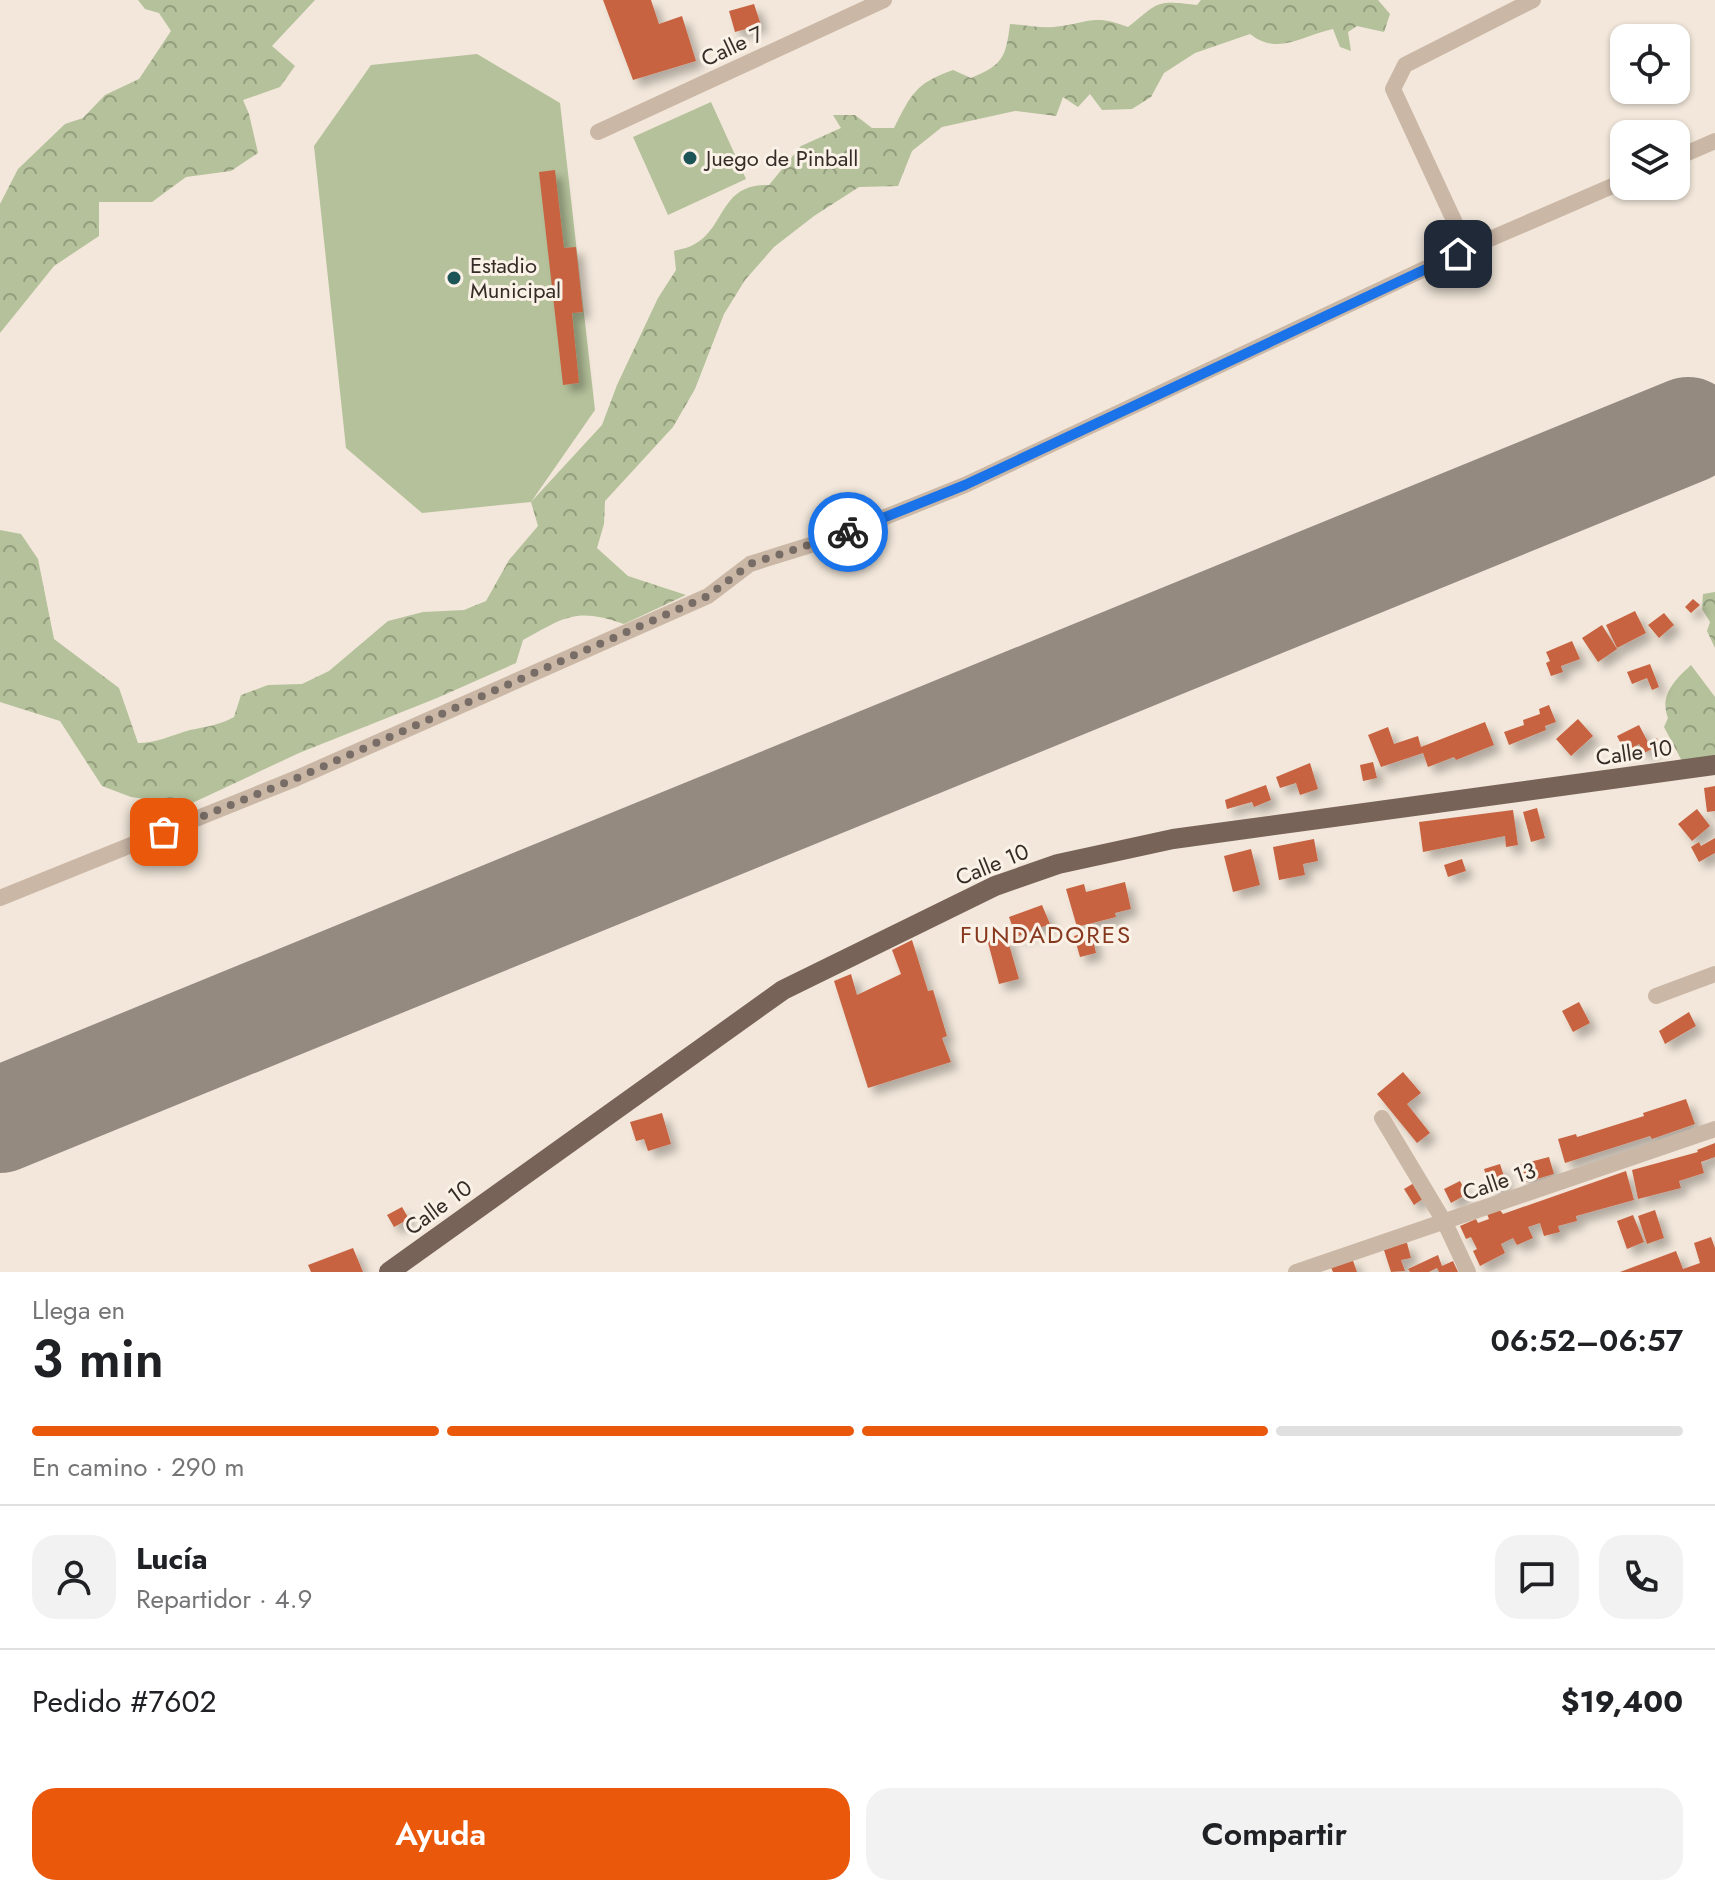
<!DOCTYPE html>
<html lang="es">
<head>
<meta charset="utf-8">
<style>
	body { margin:0; font-family:Jost,sans-serif; background:#f2f2f2; color:#202124; height:100vh; display:flex; flex-direction:column; font-size:30px; white-space:nowrap }
	* { box-sizing:border-box; margin:0 }
	p { font-size:26px; color:#757577 }
	.icon { flex:none; width:44px; height:44px; fill:none; stroke:currentColor; stroke-width:2; stroke-linecap:round; stroke-linejoin:round }
	.map { position:relative; height:1272px; overflow:hidden }
	.side { display:flex; flex-direction:column; background:#fff; flex:1 }
	.side>* { flex:none }
	.buttons { position:absolute; left:1610px; top:24px; display:grid; gap:16px }
	.buttons a { display:grid; place-items:center; width:80px; height:80px; border-radius:16px; background:#fff; box-shadow:0 2px 6px #0004; font-size:40px }
	.pin { position:absolute; display:grid; place-items:center; width:68px; height:68px; color:#fff; margin:-34px; border-radius:16px; box-shadow:0 4px 12px #0006 }
	.courier { position:absolute; display:grid; place-items:center; width:80px; height:80px; margin:-40px; border:6px solid #1a73e8; border-radius:50%; background:#fff; color:#222; box-shadow:0 2px 10px #0007 }
	.headline em { font-style:normal; font-weight:600 }
	.headline div { display:flex; flex-direction:column-reverse }
	.headline { display:flex; align-items:center; justify-content:space-between; height:136px; padding:0 32px }
	h1 { font-size:52px; font-weight:600; line-height:60px }
	.bar { display:grid; grid-template-columns:repeat(4,1fr); gap:12px 8px; align-content:center; height:96px; padding:0 32px }
	.bar i { height:10px; border-radius:6px; background:#e0e0e0 }
	.bar .current { background:#ea580c }
	.bar p { grid-column:span 4 }
	.line { display:flex; align-items:center; gap:20px; padding:0 32px; border-top:2px solid #e0e0e0 }
	.line div { flex:1 }
	.round { display:grid; place-items:center; flex:none; width:84px; height:84px; border-radius:24px; background:#f2f2f2 }
	.button { display:flex; gap:16px; margin-top:auto; padding:16px 32px }
	.button a { flex:1; height:92px; border-radius:24px; background:#ea580c; color:#fff; font-size:32px; font-weight:600; line-height:92px; text-align:center }
	.button a+a { background:#f2f2f2; color:#202124 }
	.map>svg:first-child { display:block }
	.forest { fill:url(#forest-crowns) }
	.garden { fill:#b4c19a }
	.lines { fill:none; stroke-linecap:round; stroke-linejoin:round }
	.runway { stroke:#948a80; stroke-width:106 }
	.building { fill:#c86342; filter:url(#shadow) }
	.minor { stroke:#cab7a6; stroke-width:16 }
	.major { stroke:#786358; stroke-width:20 }
	.done { stroke:#786d66; stroke-width:8; stroke-dasharray:0 14.4 }
	.route { stroke:#1a73e8; stroke-width:10 }
	.poi-dot { fill:#1c5458; stroke:#faf1e7; stroke-width:3 }
	.labels { text-anchor:middle; dominant-baseline:central; stroke-width:6; stroke-linejoin:round; paint-order:stroke }
	.street-label { font-size:22px; fill:#362c27; stroke:#faf1e7 }
	.poi-label { font-size:22px; fill:#362c27; stroke:#faf1e7; text-anchor:start }
	.neighbourhood-label { font-size:24px; letter-spacing:2px; fill:#86381f; stroke:#faf1e7 }
</style>
</head>
<body>
<div class="map">
<svg width="1715" height="1272" viewBox="0 0 1715 1272">
	<defs>
		<pattern id="forest-crowns" width="20" height="18" patternUnits="userSpaceOnUse" patternTransform="scale(2)"><rect width="20" height="18" fill="#b4c19a"/><path d="M2 6a3 3 0 1 1 6 0M12 15a3 3 0 1 1 6 0" fill="none" stroke="#939d7e"/></pattern>
		<filter id="shadow"><feDropShadow dx="7" dy="7" stdDeviation="4" flood-color="#0004"/></filter>
	</defs>
	<rect width="100%" height="100%" fill="#f2e7da"/>
	<!-- forest -->
	<path class="forest" d="M138 0H315L272 46 295 66 280 87 243 100 249 114 258 153 231 171 186 177 152 202H99V236L54 266 0 333V204L18 169 65 124 83 118 105 95 139 79 171 31 159 13 145 9Z
		M1201 0H1378L1390 14 1384 32 1357 26 1348 32 1351 51 1340 47 1333 29C1301 36 1278 56 1250 34L1195 53 1164 73 1151 97 1132 109 1102 110 1090 94 1078 107 1063 97 1056 116 1015 111 942 127 912 151 898 186 859 187 814 216 774 247 745 280 724 314 695 389 673 427 605 501 604 524 597 548 628 576 686 595 624 624C576 607 565 617 523 640L516 663 437 698 299 753 188 805 131 797 102 786 60 721 0 702V530L21 534 38 559 54 639 119 688 138 743C157 743 172 735 190 730 205 727 220 725 234 717L241 695 268 685 302 684 329 671 388 621 423 612 464 610 486 601 509 560 538 526 531 502 602 425 617 385 658 298 676 270 674 251C680 249 688 248 693 245 726 229 719 183 769 185L801 146 841 128 833 115H855L872 128H894C912 93 915 84 953 70L971 78C1003 65 1006 57 1010 24 1024 25 1040 28 1054 27 1088 24 1091 13 1128 27 1160 2 1154 0 1197 5Z
		M1715 592V648L1707 631 1710 622 1702 609 1703 594Z
		M1691 665 1715 697V755L1683 763 1664 727 1668 718C1659 695 1675 680 1691 665Z"/>
	<!-- garden -->
	<path class="garden" d="M477 54 560 103 595 410 531 502 422 513 346 448 314 146 371 65Z
		M711 102 746 179 668 215 633 137Z"/>
	<g class="lines">
		<!-- runway -->
		<path class="runway" d="M0 1120 1688 430"/>
	</g>
	<!-- building -->
	<path class="building" d="M603 0H651L659 24 682 16 696 61 633 80Z
		M754 4 761 25 735 32 729 11Z
		M555 170 564 248 576 247 583 312 572 313 579 383 563 385 539 172Z
		M1693 599 1700 605 1691 613 1685 607Z
		M1635 611 1646 633 1617 648 1606 625Z
		M1664 613 1674 625 1659 638 1648 625Z
		M1602 625 1617 649 1598 662 1582 638Z
		M1572 641 1580 659 1561 666 1563 672 1551 676 1546 663 1550 661 1546 652Z
		M1650 664 1659 687 1652 690 1647 678 1632 684 1627 672Z
		M1549 705 1556 722 1545 726 1546 730 1509 745 1504 732 1524 725 1523 720 1540 714 1539 709Z
		M1578 719 1593 736 1571 756 1556 739Z
		M1485 722 1494 745 1456 760 1454 757 1428 767 1423 753 1381 767 1368 735 1388 727 1394 744 1418 736 1421 747Z
		M1639 725 1648 742 1657 738 1660 745 1644 753 1639 744 1625 752 1617 736Z
		M1373 762 1377 778 1363 781 1360 765Z
		M1310 763 1318 789 1300 795 1296 783 1280 788 1276 777Z
		M1266 785 1271 800 1254 807 1252 802 1227 809 1225 800Z
		M1715 786V811L1707 812 1704 788Z
		M1537 808 1545 838 1531 842 1523 812Z
		M1697 809 1710 826 1692 841 1678 824Z
		M1513 810 1518 845 1506 847 1505 836 1423 852 1419 822Z
		M1715 838V853L1699 862 1691 847 1699 842 1701 846Z
		M1314 839 1318 861 1303 864 1305 875 1279 880 1273 847Z
		M1251 849 1260 885 1233 892 1224 856Z
		M1462 859 1466 871 1448 877 1444 865Z
		M1125 882 1131 909 1115 913 1116 917 1077 927 1066 889 1084 884 1086 892Z
		M1042 905 1050 924 1016 937 1009 917Z
		M1091 931 1096 953 1080 957 1074 936Z
		M1006 934 1019 979 999 984 987 939Z
		M912 940 928 991 933 990 947 1036 942 1038 951 1062 868 1088 834 981 851 974 857 995 901 974 892 950Z
		M1579 1002 1590 1023 1573 1032 1562 1011Z
		M1689 1012 1696 1026 1665 1044 1659 1031Z
		M1403 1072 1421 1093 1407 1104 1430 1133 1417 1143 1377 1094Z
		M1686 1099 1695 1124 1652 1139 1650 1136 1565 1163 1558 1139 1576 1134 1577 1137 1644 1116 1643 1113Z
		M662 1113 671 1144 648 1151 644 1139 636 1141 630 1122Z
		M1715 1143V1157L1701 1162 1704 1173 1679 1181 1681 1188 1638 1199 1632 1170 1698 1152 1697 1150Z
		M1549 1157 1554 1174 1523 1183 1518 1165Z
		M1500 1164 1507 1185 1491 1191 1484 1169Z
		M1626 1171 1634 1200 1576 1216 1577 1221 1558 1226 1560 1232 1544 1236 1540 1223 1528 1227 1533 1238 1517 1245 1513 1238 1501 1244 1505 1253 1480 1266 1473 1251 1477 1249 1471 1237 1466 1239 1460 1226 1476 1219 1478 1223 1489 1219 1487 1214 1499 1209 1503 1214Z
		M1460 1181 1467 1194 1451 1203 1444 1189Z
		M1414 1183 1424 1198 1414 1205 1404 1189Z
		M402 1207 409 1219 394 1227 387 1215Z
		M1655 1210 1664 1238 1647 1244 1638 1216Z
		M1633 1215 1644 1242 1627 1249 1617 1221Z
		M1711 1237 1715 1248V1272H1620L1676 1251 1683 1269 1700 1263 1694 1243Z
		M1407 1243 1411 1258 1401 1260 1405 1271 1391 1272 1382 1244Z
		M353 1248 363 1272H311L308 1265Z
		M1438 1255 1442 1266 1453 1261 1458 1272H1439L1437 1268 1429 1272H1410L1408 1269Z
		M1352 1258 1357 1272H1333L1330 1265Z"/>
	<g class="lines">
		<!-- minor -->
		<path class="minor" d="M598 132 884 0
			M1676 158 1715 141
			M1458 254 1457 227 1393 89 1405 65 1533 0
			M0 898 297 778 708 596 750 564 833 538 965 485 1469 248 1624 181
			M1656 996 1715 974
			M1382 1118 1445 1223 1468 1272
			M1296 1272 1715 1129"/>
		<!-- major -->
		<path class="major" d="M389 1272 783 990 995 886 1058 864 1173 839 1715 765"/>
	</g>
	<g class="lines">
		<!-- done -->
		<path class="done" d="M164 832 297 778 708 596 750 564 848 532"/>
		<!-- route -->
		<path class="route" d="M848 532 965 485 1458 254"/>
	</g>
	<!-- markers -->
	<g class="poi-dot">
		<circle cx="690" cy="158" r="8"/>
		<circle cx="454" cy="278" r="8"/>
	</g>
	<g class="labels">
		<!-- street labels -->
		<g class="street-label">
			<text transform="translate(732 46) rotate(-25)">Calle 7</text>
			<text transform="translate(1634 752) rotate(-8)">Calle 10</text>
			<text transform="translate(992 864) rotate(-22)">Calle 10</text>
			<text transform="translate(1499 1181) rotate(-19)">Calle 13</text>
			<text transform="translate(438 1207) rotate(-36)">Calle 10</text>
		</g>
		<!-- poi labels -->
		<g class="poi-label">
			<text x="706" y="158">Juego de Pinball</text>
			<text x="470" y="265">Estadio<tspan x="470" dy="25">Municipal</tspan></text>
		</g>
		<!-- neighbourhood labels -->
		<g class="neighbourhood-label">
			<text x="1046" y="934">FUNDADORES</text>
		</g>
	</g>
</svg>
<div class="buttons">
<a><svg class="icon" aria-label="locate" viewBox="0 0 24 24"><circle cx="12" cy="12" r="6"/><path d="M12 2v4M12 18v4M2 12h4M18 12h4"/></svg></a>
<a><svg class="icon" aria-label="layers" viewBox="0 0 24 24"><path d="M12 4l9 5-9 5-9-5zM3 14l9 5 9-5"/></svg></a>
</div>
<div class="pin" style="left:164px;top:832px;background:#ea580c"><svg class="icon" aria-label="bag" viewBox="0 0 24 24"><path d="M5 8h14l-1 12H6zM9 8a3 3 0 0 1 6 0"/></svg></div>
<div class="pin" style="left:1458px;top:254px;background:#1f2937"><svg class="icon" aria-label="home" viewBox="0 0 24 24"><path d="M3 11l9-7 9 7M6 9v11h12V9"/></svg></div>
<div class="courier" style="left:848px;top:532px"><svg class="icon" aria-label="bike" viewBox="0 0 24 24"><circle cx="6" cy="16" r="4"/><circle cx="18" cy="16" r="4"/><path d="M6 16l4-8h5l3 8M10 8l3 8H6M13 5h3"/></svg></div>
</div>
<section class="side">
<div class="headline"><div><h1>3 min</h1><p>Llega en</p></div><em>06:52–06:57</em></div>
<div class="bar"><i class="current"></i><i class="current"></i><i class="current"></i><i></i><p>En camino · 290 m</p></div>
<div class="line" style="height:144px"><a class="round"><svg class="icon" aria-label="person" viewBox="0 0 24 24"><circle cx="12" cy="8" r="4"/><path d="M4 21q1-7 8-7t8 7"/></svg></a><div><b>Lucía</b><p>Repartidor · 4.9</p></div><a class="round"><svg class="icon" aria-label="chat" viewBox="0 0 24 24"><path d="M4 5h16v11H9l-5 4z"/></svg></a><a class="round"><svg class="icon" aria-label="phone" viewBox="0 0 24 24"><path d="M5 4h4l2 5-3 2q2 4 5 5l2-3 5 2v4C11 20 4 13 5 4z"/></svg></a></div>
<div class="line" style="height:104px"><div>Pedido #7602</div><b>$19,400</b></div>
<div class="button"><a>Ayuda</a><a>Compartir</a></div>
</section>
</body>
</html>
